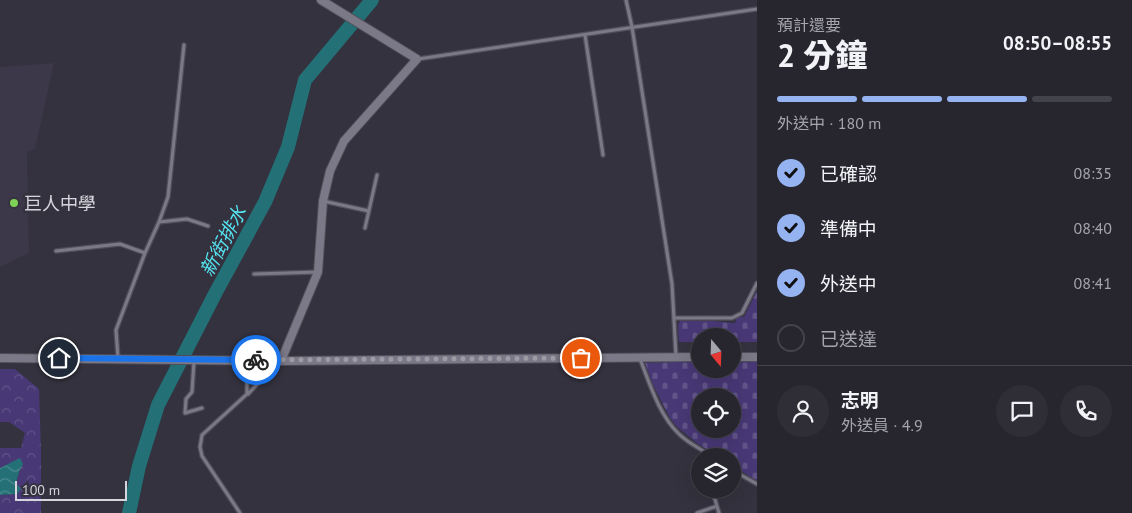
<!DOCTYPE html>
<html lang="zh-TW">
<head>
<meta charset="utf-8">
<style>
	body { margin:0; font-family:"PT Sans","Noto Sans TC",sans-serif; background:#2f2e36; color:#f1f3f6; height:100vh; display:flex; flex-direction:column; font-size:19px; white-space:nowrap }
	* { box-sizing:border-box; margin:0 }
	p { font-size:16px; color:#a4a5aa }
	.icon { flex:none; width:28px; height:28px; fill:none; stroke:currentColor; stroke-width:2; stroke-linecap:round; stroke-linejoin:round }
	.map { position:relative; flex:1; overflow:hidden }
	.panel { display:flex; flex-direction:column; background:#27262e; width:375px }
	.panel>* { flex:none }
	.needle { width:32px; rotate:161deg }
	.tools { position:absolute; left:691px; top:328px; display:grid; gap:10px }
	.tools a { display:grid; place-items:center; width:50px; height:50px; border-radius:50%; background:#27262e; box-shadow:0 5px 20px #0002,0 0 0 1px #43434a; font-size:25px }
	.scale { position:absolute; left:15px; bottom:12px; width:112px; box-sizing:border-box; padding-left:5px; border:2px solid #d6d5dd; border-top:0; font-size:14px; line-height:18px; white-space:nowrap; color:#d6d5dd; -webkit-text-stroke:4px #34323e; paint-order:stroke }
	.pin { position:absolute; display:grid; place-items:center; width:42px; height:42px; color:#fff; margin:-21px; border:2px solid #fff; border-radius:50%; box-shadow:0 1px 5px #0007 }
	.courier { position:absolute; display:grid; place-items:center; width:50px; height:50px; margin:-25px; border:4px solid #1a73e8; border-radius:50%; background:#fff; color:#222; box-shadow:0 1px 6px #0007 }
	.head em { font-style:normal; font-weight:800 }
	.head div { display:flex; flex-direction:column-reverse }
	.head { display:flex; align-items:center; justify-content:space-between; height:85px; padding:0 20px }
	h1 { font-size:32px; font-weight:800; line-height:38px }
	.bar { display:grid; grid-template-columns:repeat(4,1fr); gap:8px 5px; align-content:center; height:60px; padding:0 20px }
	.bar i { height:6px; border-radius:4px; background:#43434a }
	.bar .selected { background:#95b2f1 }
	.bar p { grid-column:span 4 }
	.line { display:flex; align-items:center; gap:12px; padding:0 20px; border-top:1px solid #43434a }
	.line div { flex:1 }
	.round { display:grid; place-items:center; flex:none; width:52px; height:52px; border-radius:26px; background:#2f2e36 }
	ol { padding:0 20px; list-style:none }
	li { display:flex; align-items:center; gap:15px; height:55px }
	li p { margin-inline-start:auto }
	li .icon { padding:5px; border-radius:50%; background:#95b2f1; color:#111; stroke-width:4 }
	li:last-child { color:#a4a5aa }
	li i { width:28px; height:28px; border:2px solid #43434a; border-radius:50% }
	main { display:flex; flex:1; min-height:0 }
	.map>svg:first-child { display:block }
	.built { fill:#3c384a }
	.forest { fill:url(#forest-crowns) }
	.cemetery { fill:url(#cemetery-stones); fill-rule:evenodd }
	.water { fill:url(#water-waves) }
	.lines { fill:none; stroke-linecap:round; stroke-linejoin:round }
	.river { stroke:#237077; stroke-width:14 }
	.service-casing { stroke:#504e59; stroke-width:5.5 }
	.tertiary-casing { stroke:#504e59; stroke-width:10 }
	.service { stroke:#7b7987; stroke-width:3 }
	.tertiary { stroke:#7b7987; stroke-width:8 }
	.done { stroke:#9d9ca5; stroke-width:5; stroke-dasharray:0 9 }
	.route { stroke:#1a73e8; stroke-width:6 }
	.poi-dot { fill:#7dd154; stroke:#34323e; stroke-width:2 }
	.labels { text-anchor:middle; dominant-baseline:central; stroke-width:5; stroke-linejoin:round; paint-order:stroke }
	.poi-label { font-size:18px; fill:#d6d5dd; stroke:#34323e; text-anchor:start }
	.water-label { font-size:19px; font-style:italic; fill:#55e4f1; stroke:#34323e }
</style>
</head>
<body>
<main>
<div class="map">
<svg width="757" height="513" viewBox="0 0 757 513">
	<defs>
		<pattern id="forest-crowns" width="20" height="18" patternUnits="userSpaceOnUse" patternTransform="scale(1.25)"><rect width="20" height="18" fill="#483876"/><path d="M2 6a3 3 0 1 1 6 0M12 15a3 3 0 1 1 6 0" fill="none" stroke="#625489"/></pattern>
		<pattern id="cemetery-stones" width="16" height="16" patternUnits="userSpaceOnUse" patternTransform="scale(1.25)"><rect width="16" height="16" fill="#483876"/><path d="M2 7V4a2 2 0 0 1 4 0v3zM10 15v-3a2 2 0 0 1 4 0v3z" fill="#625489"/></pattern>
		<pattern id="water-waves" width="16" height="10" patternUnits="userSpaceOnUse" patternTransform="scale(1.25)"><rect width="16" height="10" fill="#237077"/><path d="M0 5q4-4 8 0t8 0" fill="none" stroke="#4d8a90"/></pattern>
	</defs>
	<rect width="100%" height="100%" fill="#34323e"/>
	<!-- built -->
	<path class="built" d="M54 63 35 149 27 152 29 253 0 267V67Z"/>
	<!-- forest -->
	<path class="forest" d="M0 369H15L39 389 41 451V513H0V495L17 494C16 482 17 474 23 464L20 459 0 468V448H21L25 433 9 422H0Z"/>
	<!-- cemetery -->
	<path class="cemetery" d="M757 291V342H733L732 336H700V342H679L678 325 680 321H713L735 323 737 317H744Z
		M733 360H757V481L733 466 732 456H718L698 444 677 427 670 418 653 385 645 363 700 361V369H732ZM700 396H732V429H700Z"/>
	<!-- water -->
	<path class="water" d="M20 458 23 464 19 472 16 483 21 489 17 494 0 495V468Z"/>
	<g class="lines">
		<!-- river -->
		<path class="river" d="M129 513 139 466 158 405 216 292 265 202 288 147 305 80 372 0"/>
		<!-- service casing -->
		<g class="service-casing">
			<path id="service" d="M626 0 632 27 672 284 676 356
				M585 35 603 155
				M418 59 757 9
				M323 201 369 211
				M159 222 187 219 208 226
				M365 228 377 175
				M56 251 120 244 145 253
				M254 274 318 272
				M674 318H732L742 313 757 283
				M118 358 116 330 145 253 159 222 168 197 184 45
				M640 359C650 384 659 415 679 434 688 443 701 449 711 456
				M194 361 192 392 186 399 185 413 202 408
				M248 394 262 379 269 362
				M732 470 757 484
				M712 489 719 513
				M240 513 202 456 200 447 202 435 247 394V361
				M697 513 717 506"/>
		</g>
		<!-- tertiary casing -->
		<g class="tertiary-casing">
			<path id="tertiary" d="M732 357H757
				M0 358 281 361 700 357
				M281 361 318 272 323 201 330 171 344 141 417 59 321 0"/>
		</g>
		<!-- service -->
		<use href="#service" class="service"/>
		<!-- tertiary -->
		<use href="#tertiary" class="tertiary"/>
	</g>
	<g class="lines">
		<!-- done -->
		<path class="done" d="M256 360 581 358"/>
		<!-- route -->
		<path class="route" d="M59 358 256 360"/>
	</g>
	<!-- markers -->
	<circle class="poi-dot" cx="14" cy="203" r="5"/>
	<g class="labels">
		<!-- poi labels -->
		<g class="poi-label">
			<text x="24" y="203">巨人中學</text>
		</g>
		<!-- water labels -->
		<g class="water-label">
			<text transform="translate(223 241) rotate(-62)">新街排水</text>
		</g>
	</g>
</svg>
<div class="tools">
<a><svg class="needle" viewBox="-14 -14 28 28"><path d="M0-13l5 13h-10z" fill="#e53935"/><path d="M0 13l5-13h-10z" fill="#a4a5aa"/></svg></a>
<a><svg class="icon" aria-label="locate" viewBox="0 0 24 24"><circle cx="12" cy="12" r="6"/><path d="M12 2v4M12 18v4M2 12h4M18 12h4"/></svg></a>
<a><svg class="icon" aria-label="layers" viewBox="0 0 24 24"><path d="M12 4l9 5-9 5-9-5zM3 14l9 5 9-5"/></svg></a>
</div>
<div class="scale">100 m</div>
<div class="pin" style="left:581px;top:358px;background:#ea580c"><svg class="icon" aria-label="bag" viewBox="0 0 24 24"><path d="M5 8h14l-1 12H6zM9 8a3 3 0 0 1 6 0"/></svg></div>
<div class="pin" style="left:59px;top:358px;background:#1f2937"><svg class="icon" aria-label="home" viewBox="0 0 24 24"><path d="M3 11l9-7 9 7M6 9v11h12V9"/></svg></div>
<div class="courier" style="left:256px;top:360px"><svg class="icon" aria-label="bike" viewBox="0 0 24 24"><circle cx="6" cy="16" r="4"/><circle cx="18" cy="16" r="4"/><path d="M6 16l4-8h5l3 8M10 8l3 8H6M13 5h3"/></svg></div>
</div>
<section class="panel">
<div class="head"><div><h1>2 分鐘</h1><p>預計還要</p></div><em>08:50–08:55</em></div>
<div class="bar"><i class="selected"></i><i class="selected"></i><i class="selected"></i><i></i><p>外送中 · 180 m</p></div>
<ol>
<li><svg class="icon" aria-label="check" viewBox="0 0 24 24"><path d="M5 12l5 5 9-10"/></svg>已確認<p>08:35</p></li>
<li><svg class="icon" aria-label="check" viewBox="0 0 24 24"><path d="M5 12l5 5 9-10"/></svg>準備中<p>08:40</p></li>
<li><svg class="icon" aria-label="check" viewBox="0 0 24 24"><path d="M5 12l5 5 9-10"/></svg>外送中<p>08:41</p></li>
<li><i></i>已送達</li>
</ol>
<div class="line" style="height:90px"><a class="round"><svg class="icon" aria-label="person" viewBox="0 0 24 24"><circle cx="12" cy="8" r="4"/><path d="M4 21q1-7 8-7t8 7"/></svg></a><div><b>志明</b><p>外送員 · 4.9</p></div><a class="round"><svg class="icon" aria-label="chat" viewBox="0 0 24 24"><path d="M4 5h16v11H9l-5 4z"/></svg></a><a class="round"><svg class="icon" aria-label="phone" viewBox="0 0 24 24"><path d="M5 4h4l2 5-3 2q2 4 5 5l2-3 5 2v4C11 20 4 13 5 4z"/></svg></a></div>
</section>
</main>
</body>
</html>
